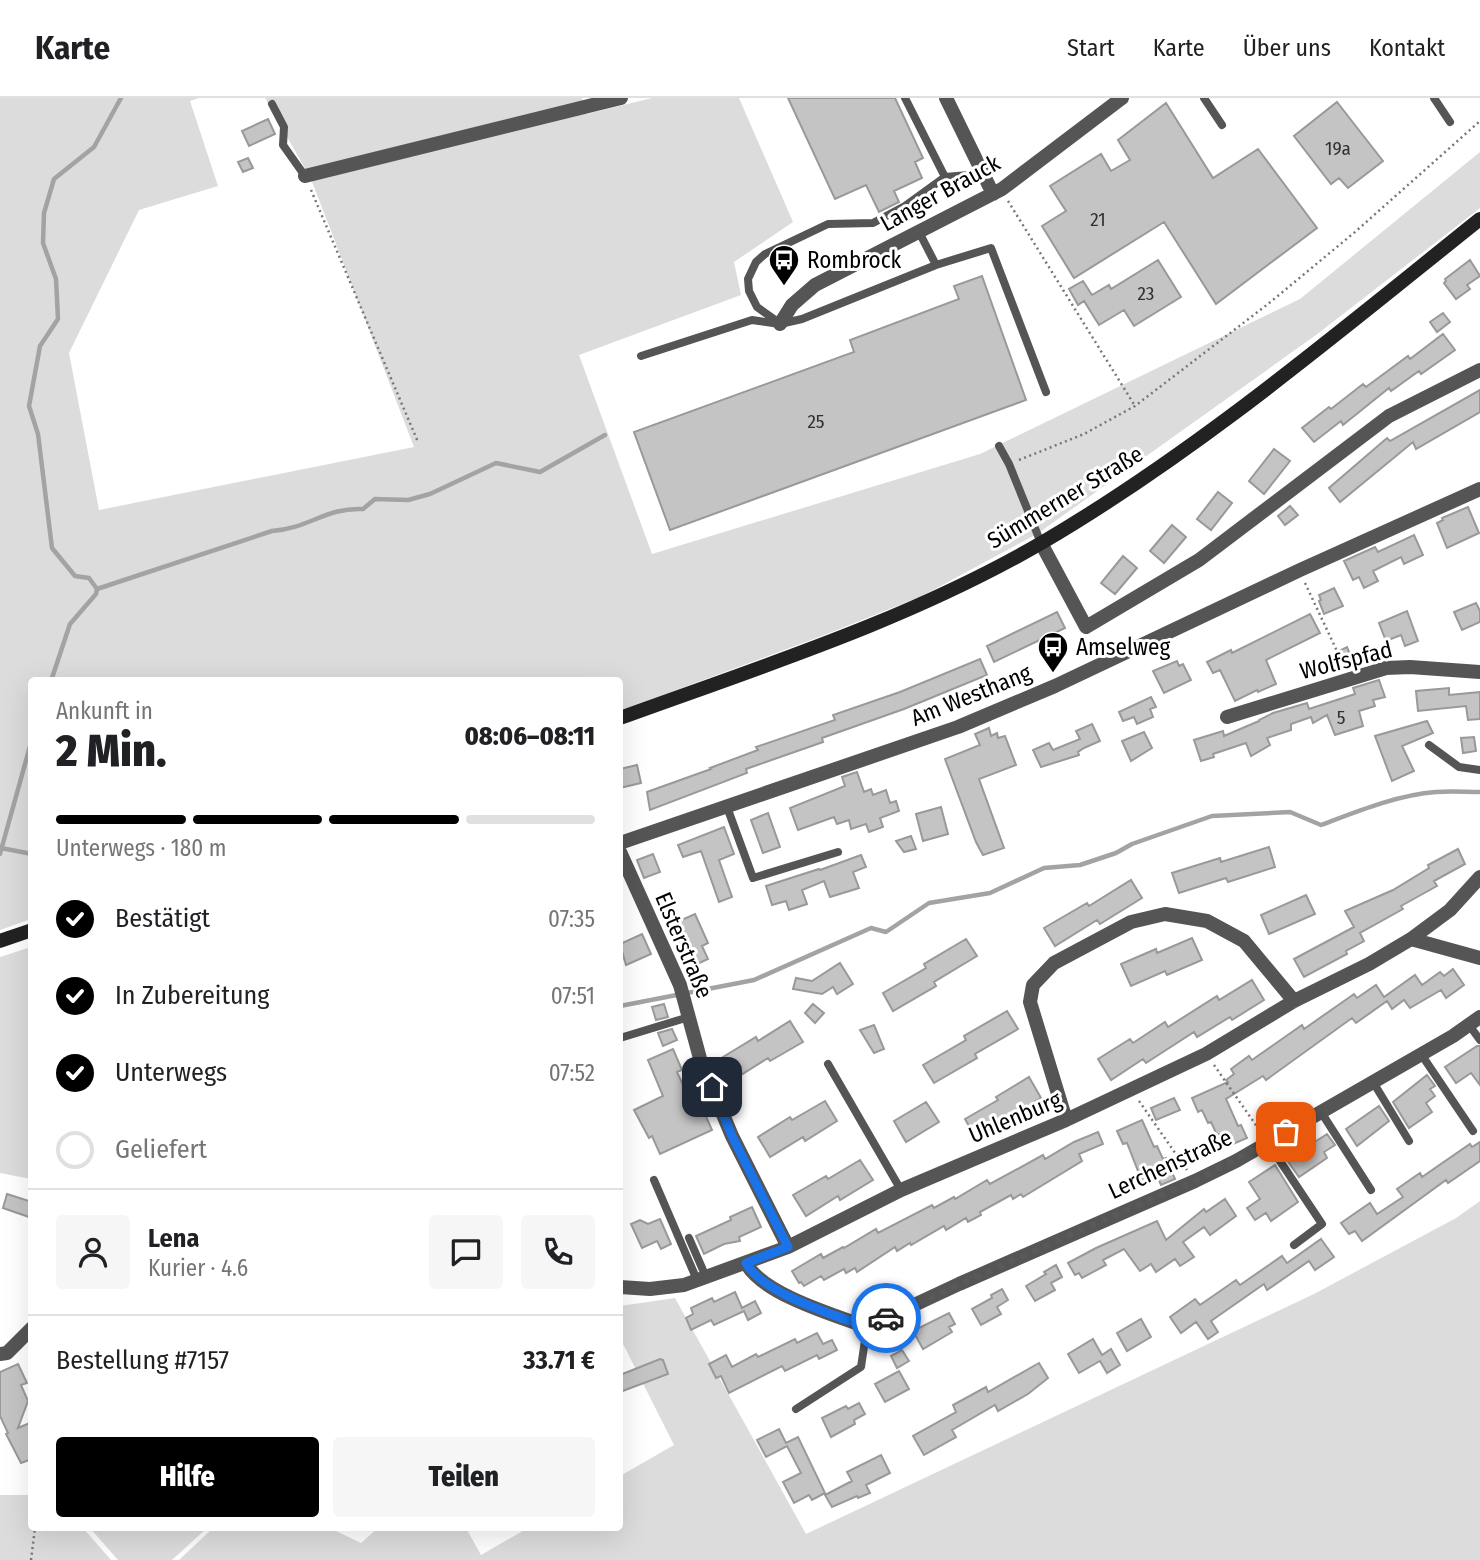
<!DOCTYPE html>
<html lang="de">
<head>
<meta charset="utf-8">
<style>
	body { margin:0; font-family:"Fira Sans Condensed",sans-serif; background:#f6f6f6; color:#202124; height:100vh; display:flex; flex-direction:column; font-size:26px; white-space:nowrap }
	* { box-sizing:border-box; margin:0 }
	p { font-size:23px; color:#757577 }
	.icon { flex:none; width:38px; height:38px; fill:none; stroke:currentColor; stroke-width:2; stroke-linecap:round; stroke-linejoin:round }
	.map { position:relative; flex:1; overflow:hidden }
	.side { position:absolute; left:28px; top:579px; width:595px; height:854px; display:flex; flex-direction:column; background:#fff; border-radius:7px; box-shadow:0 7px 28px #0002 }
	.side>* { flex:none }
	.pin { position:absolute; display:grid; place-items:center; width:60px; height:60px; color:#fff; margin:-30px; border-radius:14px; box-shadow:0 4px 10px #0006 }
	.courier { position:absolute; display:grid; place-items:center; width:70px; height:70px; margin:-35px; border:5px solid #1a73e8; border-radius:50%; background:#fff; color:#222; box-shadow:0 2px 9px #0007 }
	.headline em { font-style:normal; font-weight:800 }
	.headline div { display:flex; flex-direction:column-reverse }
	.headline { display:flex; align-items:center; justify-content:space-between; height:119px; padding:0 28px }
	h1 { font-size:46px; font-weight:800; line-height:52px }
	.bar { display:grid; grid-template-columns:repeat(4,1fr); gap:10px 7px; align-content:center; height:84px; padding:0 28px }
	.bar i { height:9px; border-radius:5px; background:#e0e0e0 }
	.bar .on { background:#000 }
	.bar p { grid-column:span 4 }
	.line { display:flex; align-items:center; gap:18px; padding:0 28px; border-top:2px solid #e0e0e0 }
	.line div { flex:1 }
	.round { display:grid; place-items:center; flex:none; width:74px; height:74px; border-radius:7px; background:#f6f6f6 }
	ol { padding:0 28px; list-style:none }
	li { display:flex; align-items:center; gap:21px; height:77px }
	li p { margin-inline-start:auto }
	li .icon { padding:7px; border-radius:50%; background:#000; color:#fff; stroke-width:4 }
	li:last-child { color:#757577 }
	li i { width:38px; height:38px; border:4px solid #e0e0e0; border-radius:50% }
	.primary-button { display:flex; gap:14px; margin-top:auto; padding:14px 28px }
	.primary-button a { flex:1; height:80px; border-radius:7px; background:#000; color:#fff; font-size:28px; font-weight:800; line-height:80px; text-align:center }
	.primary-button a+a { background:#f6f6f6; color:#202124 }
	header { display:flex; align-items:center; gap:42px; box-sizing:border-box; height:98px; padding:0 35px; background:#fff; border-bottom:2px solid #e0e0e0 }
	header strong { font-size:33px }
	nav { display:flex; gap:38px; margin-inline-start:auto; font-size:24px }
	.map>svg:first-child { display:block }
	.green { fill:#dcdcdc }
	.lines { fill:none; stroke-linecap:round; stroke-linejoin:round }
	.stream { stroke:#a3a3a3; stroke-width:4.5 }
	.building { fill:#c4c4c4; stroke:#999; stroke-width:2 }
	.path { stroke:#777; stroke-width:2.5; stroke-dasharray:2 3.5; stroke-linecap:butt }
	.lane { stroke:#555; stroke-width:8 }
	.street { stroke:#555; stroke-width:14 }
	.secondary { stroke:#222; stroke-width:14 }
	.done { stroke:#595959; stroke-width:7; stroke-dasharray:0 12.6 }
	.route { stroke:#1a73e8; stroke-width:9 }
	.labels { text-anchor:middle; dominant-baseline:central; stroke-width:6; stroke-linejoin:round; paint-order:stroke }
	.number-label { font-size:19px; fill:#313131 }
	.street-label { font-size:23px; fill:#000; stroke:#fff }
	.poi-label { font-size:23px; fill:#000; stroke:#fff; text-anchor:start }
</style>
</head>
<body>
<header>
<strong>Karte</strong>
<nav><a>Start</a><a>Karte</a><a>Über uns</a><a>Kontakt</a></nav>
</header>
<div class="map">
<svg width="1480" height="1462" viewBox="0 0 1480 1462">
	<rect width="100%" height="100%" fill="#fff"/>
	<!-- green -->
	<path class="green" d="M0 0H199L190 3 218 88 139 112 69 255 99 412 414 349 311 81 265 0H582L587 16 652 0H739L793 124 734 164 741 197 579 257 652 456 980 356 1300 201 1480 54V110L1316 237 1037 436 922 498 827 536 620 613V583H32L31 821 0 832Z
		M31 849H32L31 1081 0 1075V859Z
		M1480 1103V1462H179L213 1430H330L361 1445 378 1430H466L481 1457 528 1430H620V1378L674 1347 620 1240V1208L675 1200 806 1436 1314 1196 1456 1120Z
		M0 1397H31L32 1430H83L111 1462H0Z
		M90 1430H207L172 1462H118Z"/>
	<g class="lines">
		<!-- stream -->
		<path class="stream" d="M97 491 272 433C308 431 326 409 363 411L375 401 408 402 430 396 496 365 540 374 605 337
			M51 583 70 526 96 496 97 491 89 480 75 478 52 450 38 336 29 308 40 248 58 221 56 181 43 145 44 115 54 81 94 49 121 0
			M1 750 32 756
			M0 756 32 641
			M620 908 754 882 871 830 886 834 929 805 990 795 1044 770 1080 767 1116 755 1132 746 1212 718 1290 714 1321 727C1358 713 1397 697 1436 694 1451 693 1466 694 1480 694"/>
	</g>
	<!-- building -->
	<path class="building" d="M788 0H895L923 60 915 64 922 80 894 93 899 104 879 114 866 87 835 101Z
		M1337 4 1383 63 1348 90 1339 80 1331 86 1294 38Z
		M1166 5 1213 80 1258 51 1317 130 1216 206 1164 124 1074 180 1042 128 1066 113 1050 88 1101 56 1111 73 1130 62 1118 42Z
		M268 21 275 36 249 48 242 33Z
		M248 60 253 70 243 74 238 64Z
		M1158 162 1181 199 1134 228 1124 212 1099 227 1084 203 1078 207 1069 191 1083 183 1092 197 1109 187 1111 191Z
		M1470 162 1480 178 1467 187 1470 191 1456 201 1444 185 1446 183 1445 181Z
		M982 178 1026 302 670 432 634 334 854 254 850 242 959 201 954 188Z
		M1443 215 1450 224 1437 234 1430 224Z
		M1443 236 1455 252 1421 276 1419 273 1391 293 1389 290 1343 327 1341 323 1314 344 1302 330 1329 309 1331 311 1363 286 1366 289 1408 258 1410 261Z
		M1480 292V314L1416 351 1413 344 1340 404 1329 390 1387 340 1390 343Z
		M1274 351 1290 363 1264 396 1249 383Z
		M1218 394 1232 405 1211 432 1197 421Z
		M1290 408 1298 417 1285 427 1278 418Z
		M1468 409 1479 435 1447 450 1437 425 1443 422 1442 420Z
		M1172 427 1186 439 1164 465 1150 453Z
		M1414 437 1423 457 1404 466 1401 459 1373 473 1378 483 1364 490 1359 479 1353 482 1344 463 1375 449 1378 454Z
		M1123 458 1137 470 1115 496 1101 485Z
		M1334 490 1343 508 1324 516 1319 503 1321 502 1319 497Z
		M1476 505 1480 513V524L1462 532 1454 514Z
		M1407 513 1418 543 1405 548 1401 537 1386 543 1379 525Z
		M1057 514 1065 530 994 564 987 548Z
		M1310 516 1320 535 1266 562 1276 586 1258 594 1257 592 1235 603 1220 572 1213 575 1207 564 1231 552 1232 555Z
		M1347 549 1352 561 1336 569 1331 557Z
		M980 561 987 577 904 611 822 640 823 644 746 671 747 675 650 712 647 694 711 671 710 670 758 652 756 649 835 622 833 617 900 594Z
		M1177 563 1179 568 1183 566 1191 582 1164 595 1153 573Z
		M1379 582 1385 599 1373 602 1375 608 1359 613 1363 628 1335 637 1327 617 1313 625 1311 619 1291 626V632L1267 640 1270 647 1251 658 1246 645 1213 656 1214 659 1201 663 1194 642 1223 633 1224 638 1259 623V622L1273 615 1307 605 1309 611 1355 596 1353 590Z
		M1449 590V597L1480 594V621L1468 622 1466 608 1418 613 1416 593Z
		M1151 599 1156 609 1150 611 1153 619 1137 626 1134 619 1123 623 1119 614Z
		M1427 623 1433 635 1402 648 1414 673 1392 683 1375 638Z
		M1092 626 1100 643 1084 650 1078 654 1079 657 1041 669 1033 652 1049 645 1053 652 1080 641 1076 633Z
		M989 630 991 638 997 635 998 640 1005 638 1016 667 979 681 1004 750 983 757 976 744 945 661 980 647 975 636Z
		M1144 634 1152 650 1131 663 1122 643Z
		M1474 639 1476 653 1463 655 1461 640Z
		M637 667 641 685 620 690V671Z
		M857 674 864 694 871 691 873 697 886 692 890 705 896 703 899 713 880 720 883 729 869 734 866 726 851 731 849 722 837 726 834 719 798 732 790 710 845 688 842 679Z
		M941 709 948 736 923 743 916 716Z
		M768 715 780 749 763 755 751 722Z
		M724 729 734 756 719 762 732 799 719 804 701 753 683 759 678 747Z
		M911 738 916 751 904 754 896 743Z
		M1269 749 1275 769 1228 784 1226 780 1179 795 1172 775 1220 760 1221 764Z
		M1458 751 1465 766 1434 783 1437 788 1401 808 1403 811 1360 835 1364 843 1346 853 1347 856 1304 879 1294 861 1354 829 1345 813 1393 792 1429 770 1428 767Z
		M653 756 660 774 644 780 637 762Z
		M861 757 866 769 853 774 859 790 830 799 824 783 802 792 807 806 789 812 786 803 772 807 766 788 819 771 820 772Z
		M1131 782 1142 800 1100 826 1097 822 1055 848 1044 830 1087 805 1089 808Z
		M1306 797 1315 816 1269 836 1261 817Z
		M695 816 708 845 702 848 708 861 691 869 679 843 687 840 679 823Z
		M642 836 651 856 626 867 620 846Z
		M1192 840 1202 862 1167 877 1165 873 1131 888 1121 866 1156 851 1157 855Z
		M966 841 977 858 934 884 936 888 893 913 883 895 926 870 924 866Z
		M840 865 853 886 837 896 833 889 822 896 793 891 796 880 812 883Z
		M1453 871 1464 887 1446 900 1441 892 1410 910 1404 902 1392 911 1387 903 1356 925 1352 920 1266 982 1263 978 1226 1001 1238 1028 1241 1027 1247 1040 1226 1049 1220 1036 1217 1037 1211 1024 1208 1025 1202 1012 1198 1014 1192 1000 1228 984 1226 982 1234 976 1231 971 1249 958 1252 962 1302 927 1304 931 1354 896 1357 900 1376 887 1384 899 1415 877 1422 887 1440 874 1444 878Z
		M1252 882 1264 902 1232 922 1230 919 1197 939 1194 934 1146 965 1143 961 1111 982 1098 961 1130 941 1133 945 1165 924 1168 929 1217 898 1219 902Z
		M664 906 668 919 656 922 652 909Z
		M813 906 824 915 815 925 805 915Z
		M1007 913 1018 931 975 956 977 960 934 985 923 967 966 942 964 938Z
		M790 923 803 944 770 963 768 960 736 980 723 959 756 939 758 943Z
		M874 927 884 951 874 955 860 932Z
		M672 931 677 942 663 948 658 935Z
		M1477 948H1480V987L1471 975 1456 985 1445 969Z
		M673 951 682 972 677 974 697 1017 704 1014 712 1032 660 1056 652 1038 649 1040 634 1012 663 998 648 962Z
		M1427 977 1435 988 1430 991 1435 998 1426 1005 1432 1014 1409 1030 1393 1004Z
		M1029 979 1041 1000 1008 1019 1010 1023 977 1042 965 1021 998 1002 996 999Z
		M1174 1000 1180 1012 1156 1022 1151 1010Z
		M825 1003 837 1023 805 1043 803 1039 770 1059 758 1039 790 1019 792 1022Z
		M926 1004 939 1024 906 1044 894 1023Z
		M1379 1008 1389 1023 1357 1048 1346 1031Z
		M1142 1022 1154 1049 1157 1048 1163 1061 1166 1060 1175 1081 1161 1087 1158 1080 1142 1083 1127 1045 1123 1046 1117 1033Z
		M1098 1034 1103 1046 1079 1056 1082 1063 1023 1099 1021 1096 1013 1101 1011 1097 980 1114 981 1117 968 1124 966 1120 946 1132 944 1128 911 1147 910 1145 897 1153 895 1149 857 1174 855 1170 846 1175 844 1171 824 1182 821 1178 804 1188 801 1184 799 1185 792 1173 821 1156 823 1160 843 1149 844 1150 876 1131 878 1135 932 1107 934 1110 954 1099 955 1101 987 1082 990 1086 1043 1057 1045 1061 1074 1044Z
		M1327 1036 1335 1047 1324 1054 1327 1060 1299 1079 1287 1062Z
		M1480 1044V1063L1448 1085 1446 1082 1362 1143 1355 1133 1349 1136 1341 1125 1370 1105 1377 1116 1403 1099 1397 1091 1420 1075 1422 1079 1470 1046 1472 1049Z
		M860 1062 873 1082 840 1102 838 1098 806 1118 793 1097 826 1078 828 1081Z
		M1275 1067 1298 1104 1271 1123 1266 1115 1255 1122 1247 1110 1260 1101 1249 1084Z
		M7 1096 32 1104V1120L3 1110Z
		M1225 1101 1236 1118 1210 1137 1204 1129 1183 1144 1194 1159 1180 1168 1175 1161 1156 1174 1151 1166 1140 1173 1124 1151 1103 1162 1106 1167 1082 1180 1079 1175 1075 1177 1068 1165 1096 1150 1157 1123 1166 1142 1204 1111 1206 1114Z
		M752 1109 761 1129 739 1139 740 1143 724 1146 704 1156 696 1138 731 1122 730 1119Z
		M660 1121 671 1146 661 1151 657 1143 642 1150 631 1126 640 1122 648 1126Z
		M1321 1141 1334 1159 1315 1172 1309 1163 1267 1192 1264 1186 1211 1223 1218 1234 1208 1241 1196 1224 1181 1235 1170 1219 1195 1201 1200 1207 1236 1182 1240 1187 1282 1158 1287 1165Z
		M1056 1167 1062 1179 1051 1185 1055 1192 1035 1203 1026 1188 1046 1176 1044 1174Z
		M1002 1191 1008 1202 997 1209 1001 1216 981 1227 972 1211 992 1200 991 1197Z
		M735 1194 742 1210 755 1203 761 1215 748 1222 744 1213 714 1227 711 1222 691 1232 686 1220 693 1216 691 1210 712 1200 714 1204Z
		M949 1215 955 1226 949 1229 952 1234 923 1251 913 1233Z
		M1141 1221 1151 1239 1127 1253 1117 1235Z
		M817 1235 823 1246 832 1242 837 1252 819 1261 817 1257 785 1273 782 1268 729 1295 721 1278 716 1280 709 1266 726 1257 732 1269 756 1256 758 1259 795 1241 797 1245Z
		M1093 1241 1102 1257 1111 1251 1120 1267 1107 1275 1100 1263 1079 1275 1068 1256Z
		M902 1252 909 1263 897 1270 891 1258Z
		M660 1261 663 1262 668 1276 620 1294V1277Z
		M1039 1265 1048 1280 1028 1296 998 1313 995 1307 952 1332 956 1339 924 1357 913 1338 956 1314 953 1307 986 1289 988 1294Z
		M18 1266 27 1285 21 1287 28 1303 18 1330 32 1324V1361L21 1365 6 1336 8 1335 0 1318V1274Z
		M899 1273 909 1291 885 1304 875 1286Z
		M859 1305 865 1316 854 1322 855 1326 831 1339 822 1320 846 1308 848 1311Z
		M779 1331 786 1345 798 1339 825 1395 812 1402 809 1397 794 1405 783 1384 801 1375 787 1348 766 1359 757 1342Z
		M881 1357 890 1375 866 1387 870 1395 858 1400 857 1398 832 1409 825 1397 852 1383 847 1374Z"/>
	<g class="lines">
		<!-- path -->
		<path class="path" d="M311 92 418 344
			M1008 103 1135 308
			M1019 362 1084 336 1135 308 1268 206 1355 134 1480 23
			M1305 485 1344 568
			M1214 967 1260 1033
			M1139 1003 1187 1072
			M31 1462 35 1430"/>
		<!-- lane -->
		<path class="lane" d="M905 0 945 79 969 77 981 71
			M1204 0 1222 27
			M1434 0 1450 24
			M272 6 284 29 283 47 305 78
			M919 134 936 167
			M778 224 757 209 749 193 748 181 756 164 765 156 828 126 873 125 905 108 945 79
			M641 258 752 222 780 226 802 221 936 167 991 150 1046 294
			M999 348 1009 366 1041 445
			M1429 647 1459 669 1480 672
			M727 709 753 780 838 754
			M1469 927 1480 942
			M620 940 689 919
			M1421 956 1473 1033
			M828 966 901 1092
			M1373 984 1409 1043
			M1321 1014 1371 1092
			M1268 1045 1322 1126 1294 1147
			M654 1082 697 1182
			M689 1140 706 1179
			M796 1311 861 1269 867 1229"/>
		<!-- street -->
		<path class="street" d="M946 0 993 96
			M305 78 621 0
			M780 226 792 207 815 187 1002 91 1122 0
			M1041 445 1086 529 1199 462 1389 318 1480 272
			M1227 619 1386 570 1410 569 1480 574
			M620 745 958 629 1055 588 1300 472 1480 391
			M620 754 680 887 701 964 732 1038 788 1149
			M1411 841 1480 860
			M1066 1022 1030 904 1033 887 1054 865 1131 824 1165 816 1207 823 1244 843 1294 903
			M746 1165C762 1196 834 1217 867 1229L959 1186 1195 1083 1236 1063 1453 938 1480 919
			M620 1189 650 1191 684 1187 788 1149 901 1092 1066 1022 1206 956 1294 903 1369 866 1411 841 1450 812 1480 779
			M0 1256 7 1255 32 1230"/>
		<!-- secondary -->
		<path class="secondary" d="M620 620C763 568 911 521 1043 444 1198 353 1340 233 1480 121
			M0 843 32 832"/>
	</g>
	<g class="lines">
		<!-- done -->
		<path class="done" d="M886 1220 1072 1136 1195 1083 1286 1034"/>
		<!-- route -->
		<path class="route" d="M712 989 732 1038 788 1149 746 1165C762 1195 834 1217 867 1229L886 1220"/>
	</g>
	<!-- icons -->
	<defs>
		<g id="bus-pin" transform="scale(1.575)"><path d="M0 17L-7.5 6A9.5 9.5 0 1 1 7.5 6Z" fill="#000" stroke="#fff"/><path d="M-5-6H5V4H4V6H2V4H-2V6H-4V4H-5ZM-3.5-4V0h7V-4ZM-3.5 1.2v1.5H-2V1.2ZM2 1.2v1.5H3.5V1.2Z" fill="#fff"/></g>
	</defs>
	<g fill-rule="evenodd">
		<use href="#bus-pin" x="784" y="162"/>
		<use href="#bus-pin" x="1053" y="549"/>
	</g>
	<g class="labels">
		<!-- number labels -->
		<g class="number-label">
			<text x="1338" y="50">19a</text>
			<text x="1098" y="121">21</text>
			<text x="1146" y="195">23</text>
			<text x="816" y="323">25</text>
			<text x="1341" y="619">5</text>
		</g>
		<!-- street labels -->
		<g class="street-label">
			<text transform="translate(940 95) rotate(-29)">Langer Brauck</text>
			<text transform="translate(1065 399) rotate(-31)">Sümmerner Straße</text>
			<text transform="translate(1346 562) rotate(-14)">Wolfspfad</text>
			<text transform="translate(971 597) rotate(-22)">Am Westhang</text>
			<text transform="translate(684 847) rotate(67)">Elsterstraße</text>
			<text transform="translate(1015 1019) rotate(-23)">Uhlenburg</text>
			<text transform="translate(1170 1066) rotate(-25)">Lerchenstraße</text>
		</g>
		<!-- poi labels -->
		<g class="poi-label">
			<text x="807" y="162">Rombrock</text>
			<text x="1076" y="549">Amselweg</text>
		</g>
	</g>
</svg>
<div class="pin" style="left:1286px;top:1034px;background:#ea580c"><svg class="icon" aria-label="bag" viewBox="0 0 24 24"><path d="M5 8h14l-1 12H6zM9 8a3 3 0 0 1 6 0"/></svg></div>
<div class="pin" style="left:712px;top:989px;background:#1f2937"><svg class="icon" aria-label="home" viewBox="0 0 24 24"><path d="M3 11l9-7 9 7M6 9v11h12V9"/></svg></div>
<div class="courier" style="left:886px;top:1220px"><svg class="icon" aria-label="car" viewBox="0 0 24 24"><path d="M5 17H2v-5l4-1 3-4h7l3 4 3 1v5h-3M9 17h6M6 11h13"/><circle cx="7" cy="17" r="2"/><circle cx="17" cy="17" r="2"/></svg></div>
<section class="side">
<div class="headline"><div><h1>2 Min.</h1><p>Ankunft in</p></div><em>08:06–08:11</em></div>
<div class="bar"><i class="on"></i><i class="on"></i><i class="on"></i><i></i><p>Unterwegs · 180 m</p></div>
<ol>
<li><svg class="icon" aria-label="check" viewBox="0 0 24 24"><path d="M5 12l5 5 9-10"/></svg>Bestätigt<p>07:35</p></li>
<li><svg class="icon" aria-label="check" viewBox="0 0 24 24"><path d="M5 12l5 5 9-10"/></svg>In Zubereitung<p>07:51</p></li>
<li><svg class="icon" aria-label="check" viewBox="0 0 24 24"><path d="M5 12l5 5 9-10"/></svg>Unterwegs<p>07:52</p></li>
<li><i></i>Geliefert</li>
</ol>
<div class="line" style="height:126px"><a class="round"><svg class="icon" aria-label="person" viewBox="0 0 24 24"><circle cx="12" cy="8" r="4"/><path d="M4 21q1-7 8-7t8 7"/></svg></a><div><b>Lena</b><p>Kurier · 4.6</p></div><a class="round"><svg class="icon" aria-label="chat" viewBox="0 0 24 24"><path d="M4 5h16v11H9l-5 4z"/></svg></a><a class="round"><svg class="icon" aria-label="phone" viewBox="0 0 24 24"><path d="M5 4h4l2 5-3 2q2 4 5 5l2-3 5 2v4C11 20 4 13 5 4z"/></svg></a></div>
<div class="line" style="height:91px"><div>Bestellung #7157</div><b>33.71 €</b></div>
<div class="primary-button"><a>Hilfe</a><a>Teilen</a></div>
</section>
</div>
</body>
</html>
